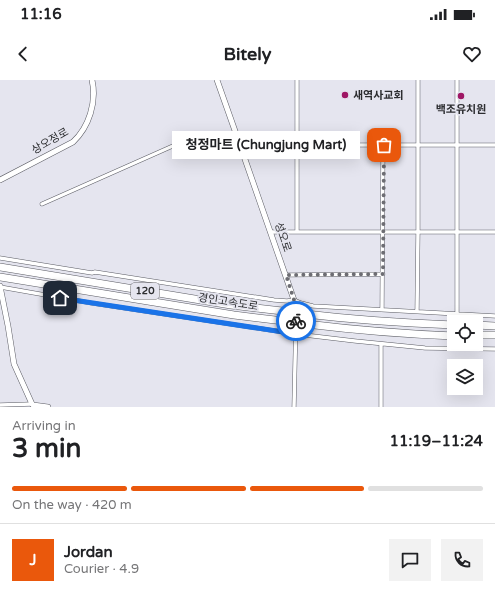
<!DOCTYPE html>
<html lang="en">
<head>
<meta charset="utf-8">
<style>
	body { margin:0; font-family:"Varela Round","Noto Sans KR",sans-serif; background:#f2f2f2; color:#202124; height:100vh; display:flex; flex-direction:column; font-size:15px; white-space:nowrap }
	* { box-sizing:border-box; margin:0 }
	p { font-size:13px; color:#757577 }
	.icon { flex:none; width:22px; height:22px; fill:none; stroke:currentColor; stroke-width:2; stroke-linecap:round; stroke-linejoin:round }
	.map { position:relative; height:327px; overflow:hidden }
	.side { display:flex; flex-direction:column; background:#fff; flex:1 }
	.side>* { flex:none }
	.buttons { position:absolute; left:447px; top:235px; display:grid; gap:8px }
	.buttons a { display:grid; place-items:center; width:36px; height:36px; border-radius:0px; background:#fff; box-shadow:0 4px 16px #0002; font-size:20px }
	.pin { position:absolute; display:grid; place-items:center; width:34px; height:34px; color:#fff; margin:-17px; border-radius:8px; box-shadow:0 2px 6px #0006 }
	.courier { position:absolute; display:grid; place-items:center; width:40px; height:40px; margin:-20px; border:3px solid #1a73e8; border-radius:50%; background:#fff; color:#222; box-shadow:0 1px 5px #0007 }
	.bubble { position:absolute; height:28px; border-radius:0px; background:#fff; box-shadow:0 4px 16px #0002; font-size:13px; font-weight:700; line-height:28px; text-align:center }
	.head em { font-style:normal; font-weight:700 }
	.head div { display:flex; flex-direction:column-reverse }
	.head { display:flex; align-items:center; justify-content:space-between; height:68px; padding:0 12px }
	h1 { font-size:26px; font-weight:700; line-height:30px }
	.bar { display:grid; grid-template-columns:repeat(4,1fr); gap:6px 4px; align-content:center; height:48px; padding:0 12px }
	.bar i { height:5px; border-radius:3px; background:#e0e0e0 }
	.bar .active { background:#ea580c }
	.bar p { grid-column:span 4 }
	.line { display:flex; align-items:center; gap:10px; padding:0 12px; border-top:1px solid #e0e0e0 }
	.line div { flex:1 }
	.round { display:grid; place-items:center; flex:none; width:42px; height:42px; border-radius:0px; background:#f2f2f2 }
	.status { display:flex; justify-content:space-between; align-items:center; height:28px; padding:0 20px; background:#fff; direction:ltr }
	.status svg { height:11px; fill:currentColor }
	header { display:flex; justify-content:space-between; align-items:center; height:52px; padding:0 12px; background:#fff; font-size:18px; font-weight:700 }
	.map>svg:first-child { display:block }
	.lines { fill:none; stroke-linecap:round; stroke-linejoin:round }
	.street-casing { stroke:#5b5c64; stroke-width:4.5 }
	.secondary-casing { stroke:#5b5c64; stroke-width:6 }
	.highway-casing { stroke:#5b5c64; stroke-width:8 }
	.street { stroke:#fff; stroke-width:3.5 }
	.secondary { stroke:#fff; stroke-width:5 }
	.highway { stroke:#fff; stroke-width:7 }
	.highway-bridge-casing { stroke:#5b5c64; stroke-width:8; stroke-linecap:butt }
	.highway-bridge { stroke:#fff; stroke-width:7 }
	.done { stroke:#6d6d73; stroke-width:4; stroke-dasharray:0 7.2 }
	.route { stroke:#1a73e8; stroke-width:5 }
	.poi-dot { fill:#9f1765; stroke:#e5e5ef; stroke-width:1.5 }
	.labels { text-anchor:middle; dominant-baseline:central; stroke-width:3.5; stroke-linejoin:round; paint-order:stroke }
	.shield { fill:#e5e5ef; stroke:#646469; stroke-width:1 }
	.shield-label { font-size:10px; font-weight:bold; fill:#2c2d30 }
	.poi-label { font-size:11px; font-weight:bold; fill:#2c2d30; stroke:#e5e5ef; text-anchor:start }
	.street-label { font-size:11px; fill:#2c2d30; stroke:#e5e5ef }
</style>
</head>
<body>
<div class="status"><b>11:16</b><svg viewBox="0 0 49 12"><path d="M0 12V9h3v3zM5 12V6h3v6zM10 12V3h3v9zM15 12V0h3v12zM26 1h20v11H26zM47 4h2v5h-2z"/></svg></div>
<header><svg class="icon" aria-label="back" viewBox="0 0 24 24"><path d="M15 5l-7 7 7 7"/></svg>Bitely<svg class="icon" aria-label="heart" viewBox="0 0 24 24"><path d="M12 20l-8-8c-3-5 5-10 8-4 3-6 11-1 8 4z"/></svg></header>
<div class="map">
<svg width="495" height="327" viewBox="0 0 495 327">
	<rect width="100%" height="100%" fill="#e5e5ef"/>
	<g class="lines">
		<!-- street casing -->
		<g class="street-casing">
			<path id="street" d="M42 124 175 65H495
				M271 152H495
				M297 152V0
				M0 178 92 193 95 192 274 220 287 221 294 220
				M286 195 383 194
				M0 207 91 223 296 254 355 261 425 268 495 269
				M294 220 301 223 313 226 495 236
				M382 229 383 65
				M417 231 418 152V0
				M457 234V0
				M381 264V327
				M0 325 32 324
				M294 327 296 239 294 220"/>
		</g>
		<!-- secondary casing -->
		<g class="secondary-casing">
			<path id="secondary" d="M217 0 240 65 294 220
				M0 100 73 62C89 47 97 22 92 0
				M0 206 8 246 14 284 32 324 36 327
				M33 325 48 327"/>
		</g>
		<!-- highway casing -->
		<g class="highway-casing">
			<path id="highway" d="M0 187 231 225 291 232
				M0 197 234 235 292 242
				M306 234C355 240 404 243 454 245
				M306 244C355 250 404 254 454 256
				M476 245 495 246
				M476 255H495"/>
		</g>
		<!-- street -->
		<use href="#street" class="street"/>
		<!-- secondary -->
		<use href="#secondary" class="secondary"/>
		<!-- highway -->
		<use href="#highway" class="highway"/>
		<!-- highway-bridge casing -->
		<g class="highway-bridge-casing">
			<path id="highway-bridge" d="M291 232 306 234
				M292 242 306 244"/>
		</g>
		<!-- highway-bridge -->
		<use href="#highway-bridge" class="highway-bridge"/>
	</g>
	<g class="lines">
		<!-- done -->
		<path class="done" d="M296 241 295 223 286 195 383 194 384 65"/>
		<!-- route -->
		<path class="route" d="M60 218 296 254V241"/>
	</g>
	<!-- markers -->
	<g class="poi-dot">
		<circle cx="345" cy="15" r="4"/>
		<circle cx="461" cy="16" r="4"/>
	</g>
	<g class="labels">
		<!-- shield labels -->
		<rect class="shield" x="131" y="203" width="28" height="16" rx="3"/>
		<g class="shield-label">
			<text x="145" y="211">120</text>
		</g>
		<!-- poi labels -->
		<g class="poi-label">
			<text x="353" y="15">새역사교회</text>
			<text x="461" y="29" text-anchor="middle">백조유치원</text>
		</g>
		<!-- street labels -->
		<g class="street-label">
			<text transform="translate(50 61) rotate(-30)">상오정로</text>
			<text transform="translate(283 157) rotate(71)">성오로</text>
			<text transform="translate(228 222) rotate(9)">경인고속도로</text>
		</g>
	</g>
</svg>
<div class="buttons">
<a><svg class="icon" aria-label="locate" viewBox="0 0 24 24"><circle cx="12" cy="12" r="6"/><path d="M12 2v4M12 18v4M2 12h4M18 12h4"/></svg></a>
<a><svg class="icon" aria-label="layers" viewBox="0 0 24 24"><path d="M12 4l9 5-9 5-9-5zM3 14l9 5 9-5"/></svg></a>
</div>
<div class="pin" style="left:384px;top:65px;background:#ea580c"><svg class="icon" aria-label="bag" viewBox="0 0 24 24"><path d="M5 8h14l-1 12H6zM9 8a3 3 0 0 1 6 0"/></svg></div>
<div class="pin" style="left:60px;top:218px;background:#1f2937"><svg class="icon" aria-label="home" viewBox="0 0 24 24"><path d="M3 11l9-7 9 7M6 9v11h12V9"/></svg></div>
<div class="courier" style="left:296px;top:241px"><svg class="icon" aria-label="bike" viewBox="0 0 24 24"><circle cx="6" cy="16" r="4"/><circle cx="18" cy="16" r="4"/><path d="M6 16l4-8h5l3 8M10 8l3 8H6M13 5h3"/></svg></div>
<div class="bubble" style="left:172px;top:51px;width:188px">청정마트 (Chungjung Mart)</div>
</div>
<section class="side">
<div class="head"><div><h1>3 min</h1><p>Arriving in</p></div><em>11:19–11:24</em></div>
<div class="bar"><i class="active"></i><i class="active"></i><i class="active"></i><i></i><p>On the way · 420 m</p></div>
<div class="line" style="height:72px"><b class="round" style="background:#ea580c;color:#fff">J</b><div><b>Jordan</b><p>Courier · 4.9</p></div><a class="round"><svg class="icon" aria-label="chat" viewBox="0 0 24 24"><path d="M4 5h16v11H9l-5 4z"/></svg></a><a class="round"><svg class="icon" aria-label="phone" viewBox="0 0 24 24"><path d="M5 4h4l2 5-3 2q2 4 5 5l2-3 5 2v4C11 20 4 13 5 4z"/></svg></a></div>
</section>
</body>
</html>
